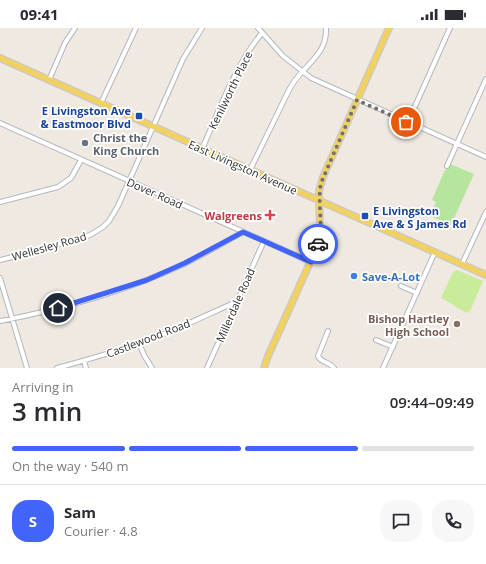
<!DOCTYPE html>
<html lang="en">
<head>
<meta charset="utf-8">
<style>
	body { margin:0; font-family:"Open Sans",sans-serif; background:#f7f7f7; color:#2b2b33; height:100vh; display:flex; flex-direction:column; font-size:15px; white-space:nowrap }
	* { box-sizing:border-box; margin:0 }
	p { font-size:13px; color:#7c7c81 }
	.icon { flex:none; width:22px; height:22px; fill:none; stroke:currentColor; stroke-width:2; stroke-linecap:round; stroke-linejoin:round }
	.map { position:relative; height:340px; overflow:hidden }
	.panel { display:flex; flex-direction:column; background:#fff; flex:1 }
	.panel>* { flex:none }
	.pin { position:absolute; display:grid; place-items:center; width:34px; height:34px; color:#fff; margin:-17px; border:2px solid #fff; border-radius:50%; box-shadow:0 1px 4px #0007 }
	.courier { position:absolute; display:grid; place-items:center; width:40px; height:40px; margin:-20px; border:3px solid #4264fb; border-radius:50%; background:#fff; color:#222; box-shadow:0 1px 5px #0007 }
	.summary em { font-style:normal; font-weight:600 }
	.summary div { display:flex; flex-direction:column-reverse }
	.summary { display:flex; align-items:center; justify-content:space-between; height:68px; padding:0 12px }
	h1 { font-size:26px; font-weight:600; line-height:30px }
	.bar { display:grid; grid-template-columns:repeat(4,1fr); gap:6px 4px; align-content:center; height:48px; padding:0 12px }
	.bar i { height:5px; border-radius:3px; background:#e1e1e2 }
	.bar .active { background:#4264fb }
	.bar p { grid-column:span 4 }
	.line { display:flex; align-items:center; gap:10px; padding:0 12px; border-top:1px solid #e1e1e2 }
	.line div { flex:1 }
	.round { display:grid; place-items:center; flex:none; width:42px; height:42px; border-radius:16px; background:#f7f7f7 }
	.status { display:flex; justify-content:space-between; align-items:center; height:28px; padding:0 20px; background:#fff; direction:ltr }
	.status svg { height:11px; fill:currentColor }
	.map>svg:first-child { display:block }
	.green { fill:#b6e59e }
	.pitch { fill:#c9ec9a }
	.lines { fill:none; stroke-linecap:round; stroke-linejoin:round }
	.minor-casing { stroke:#b4b7c1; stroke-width:6 }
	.major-casing { stroke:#c9c9c9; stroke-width:8 }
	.minor { stroke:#fff; stroke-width:4 }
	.major { stroke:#f2d163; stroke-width:5.5 }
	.done { stroke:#726f6d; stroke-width:4; stroke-dasharray:0 7.2 }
	.route { stroke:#4264fb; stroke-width:5 }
	.transit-dot { fill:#1a4fb4; stroke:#fff; stroke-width:1.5 }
	.worship-dot { fill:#6b7280; stroke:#fff; stroke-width:1.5 }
	.health-dot { fill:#e0444e; stroke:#fff; stroke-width:1.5 }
	.shop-dot { fill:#3f7fe0; stroke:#fff; stroke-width:1.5 }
	.education-dot { fill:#8d6e63; stroke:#fff; stroke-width:1.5 }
	.labels { text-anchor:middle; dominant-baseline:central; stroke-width:3.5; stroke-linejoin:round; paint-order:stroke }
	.street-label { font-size:11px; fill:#2e2e2e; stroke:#fff }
	.transit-label { font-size:11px; font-weight:bold; fill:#164399; stroke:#fff; text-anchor:end }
	.worship-label { font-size:11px; font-weight:bold; fill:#5b616d; stroke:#fff; text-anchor:start }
	.health-label { font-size:11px; font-weight:bold; fill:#be3a42; stroke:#fff; text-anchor:end }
	.shop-label { font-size:11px; font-weight:bold; fill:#366cbe; stroke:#fff; text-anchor:start }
	.education-label { font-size:11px; font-weight:bold; fill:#785e54; stroke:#fff; text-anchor:end }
</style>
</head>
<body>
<div class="status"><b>09:41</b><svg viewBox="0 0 49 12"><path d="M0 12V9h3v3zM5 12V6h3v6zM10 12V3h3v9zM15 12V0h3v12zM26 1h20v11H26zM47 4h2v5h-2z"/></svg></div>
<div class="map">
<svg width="486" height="340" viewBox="0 0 486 340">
	<rect width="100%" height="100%" fill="#efe9e1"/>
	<!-- green -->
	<path class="green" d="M450 136 474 146 451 197 430 188 436 174 432 172 444 144Z"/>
	<!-- pitch -->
	<path class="pitch" d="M457 242 483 253 470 283 467 285C457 281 451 274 441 270L453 244Z"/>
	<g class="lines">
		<!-- minor casing -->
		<g class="minor-casing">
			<path id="minor" d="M258 0 283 28 311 50 486 129
				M49 52 65 15 75 0
				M101 75 136 0
				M408 94 450 0
				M0 95 311 234
				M202 121C220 81 234 39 262 5
				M447 138 486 51
				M250 142 288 64C292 56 297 49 303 43 315 30 327 20 326 0
				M0 174 58 159 71 150 81 132
				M0 232 33 224 90 207 103 199 109 193 118 178 183 31 202 0
				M462 236 486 184
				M0 250 27 340
				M401 258 417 265
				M0 293C63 281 126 263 184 236 204 226 224 215 243 204
				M328 303 318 328C321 335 330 334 334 340
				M376 312 393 319
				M139 315 144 327 152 340
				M84 333 86 340
				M57 340C90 331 123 322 154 310 182 299 209 286 236 274
				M207 340 264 213
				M383 340 435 224"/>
		</g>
		<!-- major casing -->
		<g class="major-casing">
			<path id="major" d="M0 30 486 247
				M264 340 268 328 317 219 320 203 319 163 323 149 389 0"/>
		</g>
		<!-- minor -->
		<use href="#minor" class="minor"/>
		<!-- major -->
		<use href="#major" class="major"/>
	</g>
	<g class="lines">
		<!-- done -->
		<path class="done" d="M318 216C324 195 317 175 321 155L357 72 406 94"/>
		<!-- route -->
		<path class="route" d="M58 280 147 252 185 235 243 204 311 234 318 216"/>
	</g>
	<!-- markers -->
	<g class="transit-dot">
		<rect x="135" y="84" width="8" height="8" rx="2"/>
		<rect x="361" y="184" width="8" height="8" rx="2"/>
	</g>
	<circle class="worship-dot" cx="85" cy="115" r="4"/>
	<path class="health-dot" d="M268 181h4v4h4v4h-4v4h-4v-4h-4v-4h4z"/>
	<circle class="shop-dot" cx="354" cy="248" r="4"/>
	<circle class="education-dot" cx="457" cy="296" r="4"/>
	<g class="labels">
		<!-- street labels -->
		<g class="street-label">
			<text transform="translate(230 62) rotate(-64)">Kenilworth Place</text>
			<text transform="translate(243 139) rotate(24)">East Livingston Avenue</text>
			<text transform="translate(155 165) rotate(24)">Dover Road</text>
			<text transform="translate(49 218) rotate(-16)">Wellesley Road</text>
			<text transform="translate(235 277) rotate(-66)">Millerdale Road</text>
			<text transform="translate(148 310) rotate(-21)">Castlewood Road</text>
		</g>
		<!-- transit labels -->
		<g class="transit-label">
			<text x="131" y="82">E Livingston Ave<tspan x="131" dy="13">&amp; Eastmoor Blvd</tspan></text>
			<text x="373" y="182" text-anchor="start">E Livingston<tspan x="373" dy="13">Ave &amp; S James Rd</tspan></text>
		</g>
		<!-- worship labels -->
		<g class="worship-label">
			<text x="93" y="109">Christ the<tspan x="93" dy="13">King Church</tspan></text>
		</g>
		<!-- health labels -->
		<g class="health-label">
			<text x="262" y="187">Walgreens</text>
		</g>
		<!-- shop labels -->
		<g class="shop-label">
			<text x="362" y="248">Save-A-Lot</text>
		</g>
		<!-- education labels -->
		<g class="education-label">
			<text x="449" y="290">Bishop Hartley<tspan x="449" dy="13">High School</tspan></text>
		</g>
	</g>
</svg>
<div class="pin" style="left:406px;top:94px;background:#ea580c"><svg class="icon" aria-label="bag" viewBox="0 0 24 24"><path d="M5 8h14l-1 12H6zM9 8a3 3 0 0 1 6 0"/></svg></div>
<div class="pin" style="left:58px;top:280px;background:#1f2937"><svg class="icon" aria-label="home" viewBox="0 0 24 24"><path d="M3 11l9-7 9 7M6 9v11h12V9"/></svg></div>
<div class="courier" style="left:318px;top:216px"><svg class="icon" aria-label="car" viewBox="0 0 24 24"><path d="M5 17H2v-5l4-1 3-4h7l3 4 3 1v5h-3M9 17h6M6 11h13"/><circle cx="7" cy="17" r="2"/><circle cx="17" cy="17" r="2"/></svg></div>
</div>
<section class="panel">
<div class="summary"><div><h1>3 min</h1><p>Arriving in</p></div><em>09:44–09:49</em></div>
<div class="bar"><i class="active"></i><i class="active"></i><i class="active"></i><i></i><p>On the way · 540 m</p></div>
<div class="line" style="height:72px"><b class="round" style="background:#4264fb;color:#fff">S</b><div><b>Sam</b><p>Courier · 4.8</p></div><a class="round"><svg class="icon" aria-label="chat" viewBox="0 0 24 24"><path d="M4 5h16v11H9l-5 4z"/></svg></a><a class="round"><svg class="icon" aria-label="phone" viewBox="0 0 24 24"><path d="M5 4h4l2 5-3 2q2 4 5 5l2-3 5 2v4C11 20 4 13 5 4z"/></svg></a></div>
</section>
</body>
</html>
